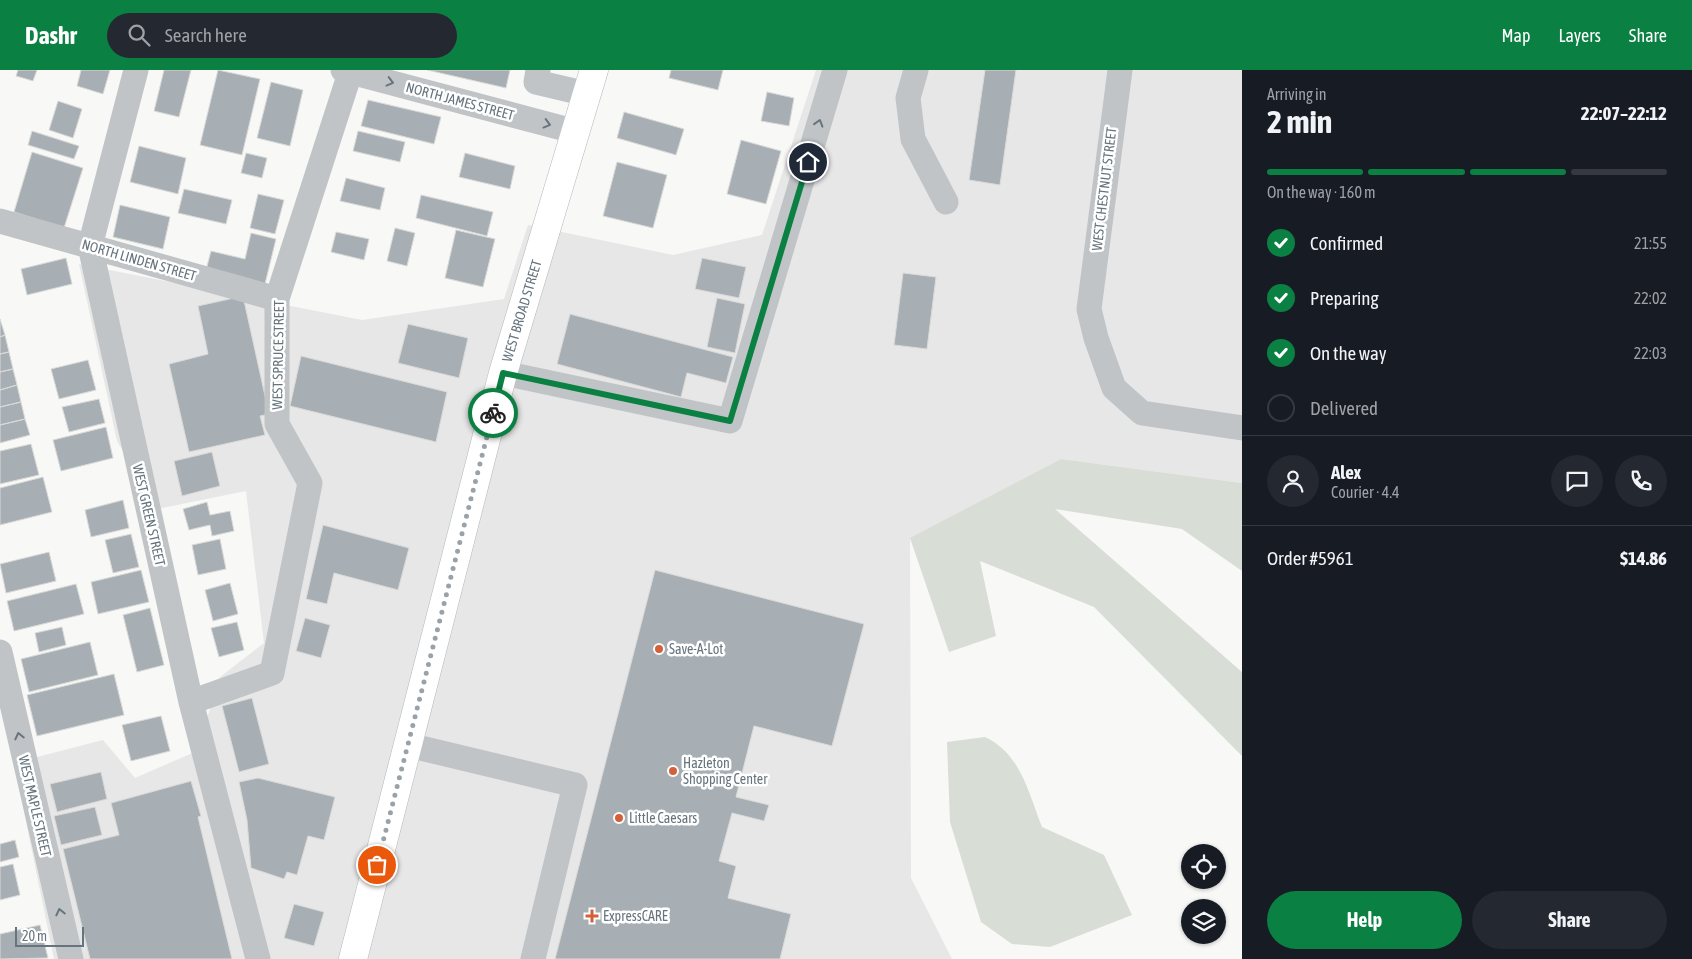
<!DOCTYPE html>
<html lang="en">
<head>
<meta charset="utf-8">
<style>
	body { margin:0; font-family:"Asap Condensed",sans-serif; background:#242831; color:#f1f3f6; height:100vh; display:flex; flex-direction:column; font-size:19px; white-space:nowrap }
	* { box-sizing:border-box; margin:0 }
	p { font-size:16px; color:#9ea1a6 }
	.icon { flex:none; width:28px; height:28px; fill:none; stroke:currentColor; stroke-width:2; stroke-linecap:round; stroke-linejoin:round }
	.map { position:relative; flex:1; overflow:hidden }
	.side { display:flex; flex-direction:column; background:#171b24; width:450px }
	.side>* { flex:none }
	.controls { position:absolute; left:1181px; top:774px; display:grid; gap:10px }
	.controls a { display:grid; place-items:center; width:45px; height:45px; border-radius:50%; background:#171b24; box-shadow:0 1px 4px #0004; font-size:25px }
	.scale { position:absolute; left:15px; bottom:12px; width:69px; box-sizing:border-box; padding-left:5px; border:2px solid #66747e; border-top:0; font-size:14px; line-height:18px; white-space:nowrap; color:#66747e; -webkit-text-stroke:4px #fff; paint-order:stroke }
	.pin { position:absolute; display:grid; place-items:center; width:42px; height:42px; color:#fff; margin:-21px; border:2px solid #fff; border-radius:50%; box-shadow:0 1px 5px #0007 }
	.courier { position:absolute; display:grid; place-items:center; width:50px; height:50px; margin:-25px; border:4px solid #0b8043; border-radius:50%; background:#fff; color:#222; box-shadow:0 1px 6px #0007 }
	.summary em { font-style:normal; font-weight:700 }
	.summary div { display:flex; flex-direction:column-reverse }
	.summary { display:flex; align-items:center; justify-content:space-between; height:85px; padding:0 25px }
	h1 { font-size:32px; font-weight:700; line-height:38px }
	.bar { display:grid; grid-template-columns:repeat(4,1fr); gap:8px 5px; align-content:center; height:60px; padding:0 25px }
	.bar i { height:6px; border-radius:4px; background:#363941 }
	.bar .active { background:#0b8043 }
	.bar p { grid-column:span 4 }
	.line { display:flex; align-items:center; gap:12px; padding:0 25px; border-top:1px solid #363941 }
	.line div { flex:1 }
	.round { display:grid; place-items:center; flex:none; width:52px; height:52px; border-radius:26px; background:#242831 }
	ol { padding:0 25px; list-style:none }
	li { display:flex; align-items:center; gap:15px; height:55px }
	li p { margin-inline-start:auto }
	li .icon { padding:5px; border-radius:50%; background:#0b8043; color:#fff; stroke-width:4 }
	li:last-child { color:#9ea1a6 }
	li i { width:28px; height:28px; border:2px solid #363941; border-radius:50% }
	.button { display:flex; gap:10px; margin-top:auto; padding:10px 25px }
	.button a { flex:1; height:58px; border-radius:30px; background:#0b8043; color:#fff; font-size:20px; font-weight:700; line-height:58px; text-align:center }
	.button a+a { background:#242831; color:#f1f3f6 }
	header { display:flex; align-items:center; gap:30px; box-sizing:border-box; height:70px; padding:0 25px; background:#0b8043; color:#fff }
	header strong { font-size:24px }
	nav { display:flex; gap:28px; margin-inline-start:auto; font-size:18px }
	.search { width:350px; height:45px; background:#242831; display:flex; align-items:center; gap:12px; box-sizing:border-box; padding:0 18px; border-radius:28px; color:#9ea1a6; font-size:19px }
	main { display:flex; flex:1; min-height:0 }
	.map>svg:first-child { display:block }
	.built { fill:#e6e7e6 }
	.green { fill:#d8ddd6 }
	.building { fill:#a8afb4; stroke:#dadad8 }
	.lines { fill:none; stroke-linecap:round; stroke-linejoin:round }
	.highway-casing { stroke:#b3b7ba; stroke-width:29 }
	.minor { stroke:#c0c4c7; stroke-width:25 }
	.highway { stroke:#fff; stroke-width:28 }
	.oneway { stroke:#66747e }
	.done { stroke:#99a2a8; stroke-width:5; stroke-dasharray:0 9 }
	.route { stroke:#0b8043; stroke-width:6 }
	.poi-dot { fill:#d3603b; stroke:#fff; stroke-width:2 }
	.labels { text-anchor:middle; dominant-baseline:central; stroke-width:5; stroke-linejoin:round; paint-order:stroke }
	.street-label { font-size:14px; fill:#66747e; stroke:#fff }
	.poi-label { font-size:14px; fill:#66747e; stroke:#fff; text-anchor:start }
</style>
</head>
<body>
<header>
<strong>Dashr</strong>
<div class="search"><svg class="icon" aria-label="search" viewBox="0 0 24 24"><circle cx="10" cy="10" r="6"/><path d="M15 15l6 6"/></svg>Search here</div>
<nav><a>Map</a><a>Layers</a><a>Share</a></nav>
</header>
<main>
<div class="map">
<svg width="1242" height="889" viewBox="0 0 1242 889">
	<rect width="100%" height="100%" fill="#f8f8f6"/>
	<!-- built -->
	<path class="built" d="M816 0H1242V413L1061 389 910 469 911 808 952 889H54L14 693 103 670 135 708 197 681 220 607 264 573 246 421 157 439 117 371 79 194 362 250 504 229 528 155 673 185 762 165Z"/>
	<!-- green -->
	<path class="green" d="M1061 389 1242 413V501L1182 459 1055 439 1242 602V686L1094 537 980 491 996 566 949 582 910 468Z
		M985 667C1021 684 1028 722 1042 757L1104 785 1132 845 1050 877 1012 874 981 852 950 752 947 672Z"/>
	<!-- building -->
	<path class="building" d="M18 0H37L33 11 16 6Z
		M81 0H110L103 24 77 16Z
		M164 0H191L179 47 154 41Z
		M218 0 260 9 242 85 200 75Z
		M427 0H510L506 18Z
		M671 0H723L718 20 669 8Z
		M985 0H1016L1000 115 969 110Z
		M271 12 303 20 290 76 257 68Z
		M767 22 794 28 789 56 761 51Z
		M368 30 441 47 434 74 361 56Z
		M58 31 82 39 73 68 49 60Z
		M624 42 684 59 676 85 617 68Z
		M32 61 79 76 74 89 28 75Z
		M358 61 405 72 400 92 353 81Z
		M741 70 781 81 766 134 727 124Z
		M139 76 186 88 178 124 130 112Z
		M32 82 83 98 64 158 14 142Z
		M246 83 267 88 262 108 241 103Z
		M465 83 515 96 510 119 459 107Z
		M617 92 667 105 653 158 603 146Z
		M346 108 385 118 380 140 340 131Z
		M184 119 232 130 226 154 178 143Z
		M258 124 284 130 275 164 250 158Z
		M421 125 493 142 487 166 416 148Z
		M120 135 170 147 163 179 113 167Z
		M395 158 415 163 407 196 387 191Z
		M456 160 495 169 483 217 445 208Z
		M336 162 369 169 364 190 331 182Z
		M251 163 276 169 264 218 205 204 211 181 245 189Z
		M66 188 72 214 27 225 21 199Z
		M702 188 746 197 739 228 695 219Z
		M903 203 936 207 927 279 894 275Z
		M243 226 269 344 260 346 265 365 189 382 169 294 208 284 198 236Z
		M717 228 745 234 735 283 707 277Z
		M570 244 733 287 726 313 687 303 681 327 557 294Z
		M0 249 5 265 0 267Z
		M408 254 468 268 459 308 398 293Z
		M5 265 9 282 0 284V267Z
		M9 282 13 299 0 302V284Z
		M301 286 447 322 436 372 290 336Z
		M88 290 96 320 59 329 51 299Z
		M13 299 17 315 0 320V302Z
		M17 315 21 332 0 337V320Z
		M99 329 105 353 69 362 62 337Z
		M21 332 25 349 0 355V337Z
		M25 349 30 365 0 373V355Z
		M106 357 113 388 61 401 53 370Z
		M31 374 39 405 0 414V381Z
		M212 382 220 416 182 426 174 391Z
		M43 407 52 442 0 455V418Z
		M123 430 129 458 91 467 85 440Z
		M207 432 210 445 230 441 234 461 212 466 210 455 189 460 183 439Z
		M323 455 409 478 398 520 334 503 327 534 306 529Z
		M131 464 139 497 113 503 105 470Z
		M220 469 226 499 198 505 192 475Z
		M49 482 56 511 6 523 0 494Z
		M141 500 149 532 98 544 91 512Z
		M655 500 864 554 832 676 754 656 736 727 769 735 764 751 732 743 719 791 736 796 728 828 791 844 780 889H555Z
		M230 513 238 544 213 551 205 520Z
		M76 514 84 544 14 561 7 531Z
		M150 538 164 595 137 602 123 545Z
		M305 548 330 555 321 588 296 581Z
		M237 552 244 580 219 587 211 558Z
		M62 557 66 575 39 582 35 563Z
		M90 572 98 605 29 622 21 589Z
		M114 604 124 645 37 666 27 625Z
		M252 628 269 694 239 702 222 636Z
		M161 646 170 681 131 691 122 655Z
		M101 702 107 729 57 742 50 714Z
		M258 708 335 727 324 770 308 766 297 805 287 802 284 809 251 798 247 750 239 712Z
		M191 711 201 746 198 747 232 889H90L63 779 119 765 111 733Z
		M95 737 102 765 61 775 54 746Z
		M15 770 19 787 0 792V774Z
		M13 794 20 825 0 830V797Z
		M294 834 324 842 314 876 284 868Z
		M40 855 48 888 0 889V864Z"/>
	<g class="lines">
		<!-- highway casing -->
		<g class="highway-casing">
			<g id="highway">
				<path id="s1" d="M353 889 503 303 594 0"/>
			</g>
		</g>
		<!-- minor -->
		<path class="minor" d="M136 0 90 176 191 632 258 889
			M343 0 577 62
			M538 0 536 12 587 24
			M916 0 908 28 913 69 946 132
			M1120 0 1089 239 1096 268 1114 318 1142 343 1242 358
			M0 151 277 229
			M503 303 730 351 835 0
			M0 582 71 889
			M191 632 272 603 310 413 277 354V229L351 0
			M408 675 575 715 533 889"/>
		<!-- highway -->
		<use href="#highway" class="highway"/>
	</g>
	<!-- one-way arrows -->
	<defs><path id="oneway-chevron" d="M-2-3.5L2.5 0L-2 3.5" fill="none" stroke-width="1.6" stroke-linecap="round" stroke-linejoin="round" transform="scale(1.25)"/></defs>
	<g class="oneway">
		<use href="#oneway-chevron" transform="translate(390 12) rotate(15)"/>
		<use href="#oneway-chevron" transform="translate(819 53) rotate(-73)"/>
		<use href="#oneway-chevron" transform="translate(547 54) rotate(15)"/>
		<use href="#oneway-chevron" transform="translate(19 666) rotate(-103)"/>
		<use href="#oneway-chevron" transform="translate(60 842) rotate(-103)"/>
	</g>
	<g class="lines">
		<!-- done -->
		<path class="done" d="M377 795 493 343"/>
		<!-- route -->
		<path class="route" d="M493 343 503 303 730 351 808 92"/>
	</g>
	<!-- markers -->
	<g class="poi-dot">
		<circle cx="659" cy="579" r="5"/>
		<circle cx="673" cy="701" r="5"/>
		<circle cx="619" cy="748" r="5"/>
		<path d="M589.5 838.5h5v5h5v5h-5v5h-5v-5h-5v-5h5z"/>
	</g>
	<g class="labels">
		<!-- street labels -->
		<g class="street-label">
			<text transform="translate(460 31) rotate(15)">NORTH JAMES STREET</text>
			<text transform="translate(1104 119) rotate(-83)">WEST CHESTNUT STREET</text>
			<text transform="translate(139 190) rotate(16)">NORTH LINDEN STREET</text>
			<text stroke="none"><textPath href="#s1" startOffset="670">WEST BROAD STREET</textPath></text>
			<text transform="translate(278 285) rotate(-89)">WEST SPRUCE STREET</text>
			<text transform="translate(149 445) rotate(77)">WEST GREEN STREET</text>
			<text transform="translate(35 736) rotate(77)">WEST MAPLE STREET</text>
		</g>
		<!-- poi labels -->
		<g class="poi-label">
			<text x="669" y="579">Save-A-Lot</text>
			<text x="683" y="693">Hazleton<tspan x="683" dy="16">Shopping Center</tspan></text>
			<text x="629" y="748">Little Caesars</text>
			<text x="603" y="846">ExpressCARE</text>
		</g>
	</g>
</svg>
<div class="controls">
<a><svg class="icon" aria-label="locate" viewBox="0 0 24 24"><circle cx="12" cy="12" r="6"/><path d="M12 2v4M12 18v4M2 12h4M18 12h4"/></svg></a>
<a><svg class="icon" aria-label="layers" viewBox="0 0 24 24"><path d="M12 4l9 5-9 5-9-5zM3 14l9 5 9-5"/></svg></a>
</div>
<div class="scale">20 m</div>
<div class="pin" style="left:377px;top:795px;background:#ea580c"><svg class="icon" aria-label="bag" viewBox="0 0 24 24"><path d="M5 8h14l-1 12H6zM9 8a3 3 0 0 1 6 0"/></svg></div>
<div class="pin" style="left:808px;top:92px;background:#1f2937"><svg class="icon" aria-label="home" viewBox="0 0 24 24"><path d="M3 11l9-7 9 7M6 9v11h12V9"/></svg></div>
<div class="courier" style="left:493px;top:343px"><svg class="icon" aria-label="bike" viewBox="0 0 24 24"><circle cx="6" cy="16" r="4"/><circle cx="18" cy="16" r="4"/><path d="M6 16l4-8h5l3 8M10 8l3 8H6M13 5h3"/></svg></div>
</div>
<section class="side">
<div class="summary"><div><h1>2 min</h1><p>Arriving in</p></div><em>22:07–22:12</em></div>
<div class="bar"><i class="active"></i><i class="active"></i><i class="active"></i><i></i><p>On the way · 160 m</p></div>
<ol>
<li><svg class="icon" aria-label="check" viewBox="0 0 24 24"><path d="M5 12l5 5 9-10"/></svg>Confirmed<p>21:55</p></li>
<li><svg class="icon" aria-label="check" viewBox="0 0 24 24"><path d="M5 12l5 5 9-10"/></svg>Preparing<p>22:02</p></li>
<li><svg class="icon" aria-label="check" viewBox="0 0 24 24"><path d="M5 12l5 5 9-10"/></svg>On the way<p>22:03</p></li>
<li><i></i>Delivered</li>
</ol>
<div class="line" style="height:90px"><a class="round"><svg class="icon" aria-label="person" viewBox="0 0 24 24"><circle cx="12" cy="8" r="4"/><path d="M4 21q1-7 8-7t8 7"/></svg></a><div><b>Alex</b><p>Courier · 4.4</p></div><a class="round"><svg class="icon" aria-label="chat" viewBox="0 0 24 24"><path d="M4 5h16v11H9l-5 4z"/></svg></a><a class="round"><svg class="icon" aria-label="phone" viewBox="0 0 24 24"><path d="M5 4h4l2 5-3 2q2 4 5 5l2-3 5 2v4C11 20 4 13 5 4z"/></svg></a></div>
<div class="line" style="height:65px"><div>Order #5961</div><b>$14.86</b></div>
<div class="button"><a>Help</a><a>Share</a></div>
</section>
</main>
</body>
</html>
